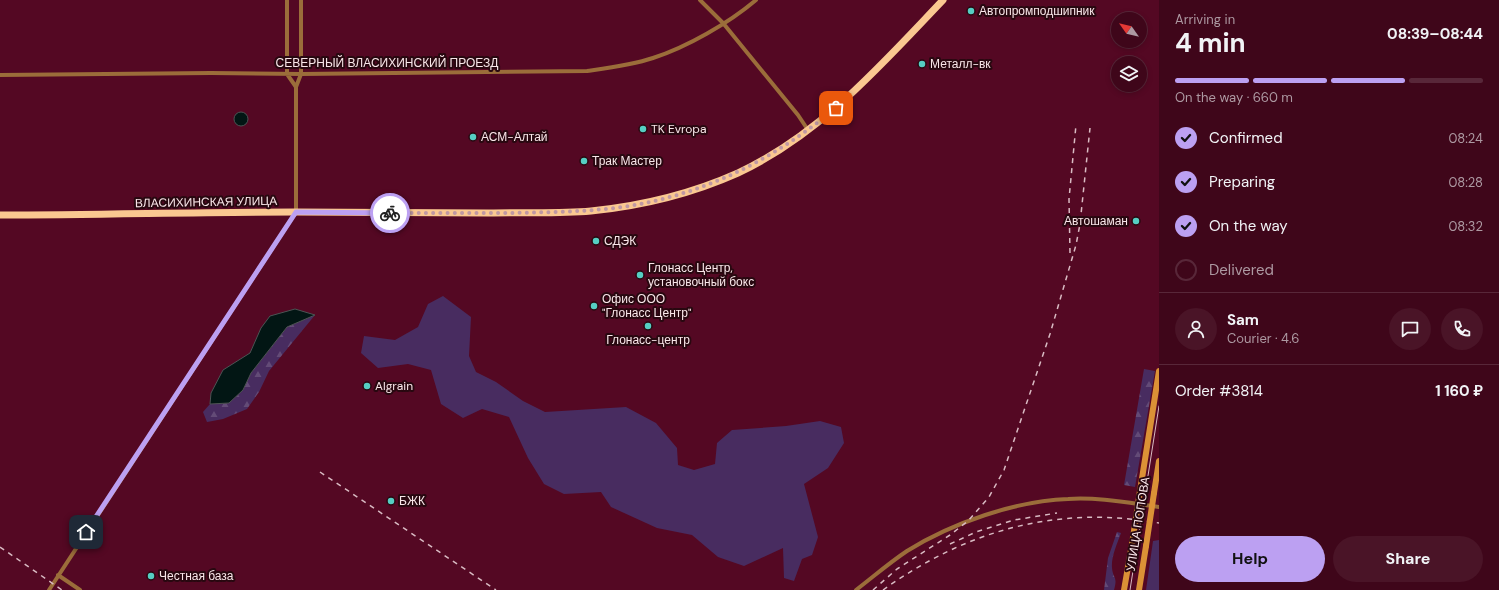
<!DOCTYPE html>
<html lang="en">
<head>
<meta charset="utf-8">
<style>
	body { margin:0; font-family:"DM Sans",sans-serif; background:#4a1427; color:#f1f3f6; height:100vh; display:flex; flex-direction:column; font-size:15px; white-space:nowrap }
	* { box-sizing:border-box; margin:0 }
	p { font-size:13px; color:#ad99a2 }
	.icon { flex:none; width:22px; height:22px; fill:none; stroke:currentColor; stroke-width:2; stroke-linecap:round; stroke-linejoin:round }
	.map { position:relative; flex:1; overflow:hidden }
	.panel { display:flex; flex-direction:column; background:#3f061a; width:340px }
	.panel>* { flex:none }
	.needle { width:26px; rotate:304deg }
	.buttons { position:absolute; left:1111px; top:12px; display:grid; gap:8px }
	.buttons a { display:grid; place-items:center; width:36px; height:36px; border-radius:50%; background:#3f061a; box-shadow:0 2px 6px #0003,0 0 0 1px #582739; font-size:20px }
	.pin { position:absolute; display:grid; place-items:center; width:34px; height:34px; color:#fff; margin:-17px; border-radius:8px; box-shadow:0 2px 6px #0006 }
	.courier { position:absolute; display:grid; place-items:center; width:40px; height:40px; margin:-20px; border:3px solid #bca0f2; border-radius:50%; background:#fff; color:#222; box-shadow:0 1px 5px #0007 }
	.overview em { font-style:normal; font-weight:700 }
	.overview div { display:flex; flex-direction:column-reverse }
	.overview { display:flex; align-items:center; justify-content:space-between; height:68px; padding:0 16px }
	h1 { font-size:26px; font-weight:700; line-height:30px }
	.bar { display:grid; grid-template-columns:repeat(4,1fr); gap:6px 4px; align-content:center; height:48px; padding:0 16px }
	.bar i { height:5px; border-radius:3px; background:#582739 }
	.bar .on { background:#bca0f2 }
	.bar p { grid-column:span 4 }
	.line { display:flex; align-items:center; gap:10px; padding:0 16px; border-top:1px solid #582739 }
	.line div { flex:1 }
	.round { display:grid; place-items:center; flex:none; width:42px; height:42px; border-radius:21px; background:#4a1427 }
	ol { padding:0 16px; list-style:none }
	li { display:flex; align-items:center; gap:12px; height:44px }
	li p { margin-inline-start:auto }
	li .icon { padding:4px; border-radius:50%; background:#bca0f2; color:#111; stroke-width:4 }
	li:last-child { color:#ad99a2 }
	li i { width:22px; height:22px; border:2px solid #582739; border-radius:50% }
	.primary-button { display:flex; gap:8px; margin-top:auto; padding:8px 16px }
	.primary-button a { flex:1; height:46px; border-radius:24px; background:#bca0f2; color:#111; font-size:16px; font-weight:700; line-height:46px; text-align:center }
	.primary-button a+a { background:#4a1427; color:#f1f3f6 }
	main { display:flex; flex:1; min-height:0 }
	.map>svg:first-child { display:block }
	.grass { fill:#482c60 }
	.forest { fill:url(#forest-firs) }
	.water { fill:#021614; stroke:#4c5454 }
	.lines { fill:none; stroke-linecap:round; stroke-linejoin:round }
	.minor { stroke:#9b6d3a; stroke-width:4 }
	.secondary { stroke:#db9136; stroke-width:6 }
	.trunk { stroke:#fac891; stroke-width:7 }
	.tram { stroke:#d9bbc3; stroke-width:1 }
	.rail { stroke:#d9bbc3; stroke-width:1.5; stroke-dasharray:5 5; stroke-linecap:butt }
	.secondary-bridge { stroke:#db9136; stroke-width:6 }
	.done { stroke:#bf98a4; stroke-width:4; stroke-dasharray:0 7.2 }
	.route { stroke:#bca0f2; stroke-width:5 }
	.poi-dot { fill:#56cec3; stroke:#280810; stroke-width:1.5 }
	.labels { text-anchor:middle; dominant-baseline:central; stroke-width:4; stroke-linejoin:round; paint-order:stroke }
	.poi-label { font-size:12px; fill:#f9e6e9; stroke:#280810; text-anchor:start }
	.street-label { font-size:12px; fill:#f9e6e9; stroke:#280810 }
</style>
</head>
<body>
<main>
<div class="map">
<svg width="1159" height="590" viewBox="0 0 1159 590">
	<defs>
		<pattern id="forest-firs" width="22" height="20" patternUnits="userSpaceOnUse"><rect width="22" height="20" fill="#482c60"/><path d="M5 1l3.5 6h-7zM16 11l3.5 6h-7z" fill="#634b77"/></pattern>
	</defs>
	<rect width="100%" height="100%" fill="#540823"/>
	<!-- grass -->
	<path class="grass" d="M443 296 471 317 469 356 476 372 496 382 523 401 545 412 626 407 656 423 677 448 678 465 694 470 715 464 717 443 732 430 786 426 820 421 841 427 844 443 828 468 804 484 818 537 812 555 802 559 794 581 784 578 783 548 744 566 718 557 692 535 657 528 611 507 601 492 564 494 544 484 528 458 509 417 482 409 463 418 441 404 431 370 408 364 378 368 361 353 364 336 395 340 418 327 428 304Z
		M1159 540V590H1146L1153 541Z"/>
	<!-- forest -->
	<path class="forest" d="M315 315 269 371 259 392 247 409 223 419 207 422 203 412 210 404 229 403 243 390 251 373 287 327Z
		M1144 369 1155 371 1135 487 1124 485Z
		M1117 532 1121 533C1117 544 1111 557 1112 568 1113 579 1118 576 1114 590H1104L1108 558Z"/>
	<!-- water -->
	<path class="water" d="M234 119a7 7 0 1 1 14 0a7 7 0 1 1-14 0Z
		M295 309 315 315 287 327 251 373 243 390 229 403 210 404 211 393 223 370 250 353 261 328 270 316Z"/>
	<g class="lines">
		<!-- minor -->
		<path class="minor" d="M287 0V74L296 87
			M700 0 723 23 798 115 808 130
			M0 75 211 73 301 74 587 71C608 68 632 65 653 58 687 47 729 23 756 0
			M58 575 80 590
			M49 590 296 212V87L301 74V0
			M856 590C873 577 889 563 907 551 952 523 1015 501 1068 499 1098 497 1129 503 1159 507"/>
		<!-- secondary -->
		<path class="secondary" d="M1140 491 1159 371
			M1154 493 1159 461
			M1124 590 1132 544
			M1139 590 1146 546"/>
		<!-- trunk -->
		<path class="trunk" d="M0 215C98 215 197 212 295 212 360 212 424 213 489 213 523 212 557 214 591 211 641 206 691 194 738 173 821 134 881 65 943 0"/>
		<!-- tram -->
		<path class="tram" d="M1130 590 1159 406"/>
		<!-- rail -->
		<path class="rail" d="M1070 253 1069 199 1076 125
			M320 472 496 590
			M950 544 976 532 1014 520 1057 513
			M0 547 62 590
			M873 590 897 569 950 535 968 521 989 497 1004 470 1050 334 1076 245 1080 224 1090 128
			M883 590C967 530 1057 505 1159 523"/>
		<!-- secondary-bridge -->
		<path class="secondary-bridge" d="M1132 544 1140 491
			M1146 546 1154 493"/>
	</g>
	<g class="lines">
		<!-- done -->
		<path class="done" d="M390 213C431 213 473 213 514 213 550 212 586 212 622 207 704 195 773 160 836 108"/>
		<!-- route -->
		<path class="route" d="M86 532 296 212 390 213"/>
	</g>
	<!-- markers -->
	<g class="poi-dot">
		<circle cx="971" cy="11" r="4"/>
		<circle cx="922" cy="64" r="4"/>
		<circle cx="643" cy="129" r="4"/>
		<circle cx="473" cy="137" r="4"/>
		<circle cx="584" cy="161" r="4"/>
		<circle cx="1136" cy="221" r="4"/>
		<circle cx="596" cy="241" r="4"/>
		<circle cx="640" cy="275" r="4"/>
		<circle cx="594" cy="306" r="4"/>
		<circle cx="648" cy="326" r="4"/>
		<circle cx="367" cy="386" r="4"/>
		<circle cx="391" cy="501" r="4"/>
		<circle cx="151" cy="576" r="4"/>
	</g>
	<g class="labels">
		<!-- poi labels -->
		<g class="poi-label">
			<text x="979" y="11">Автопромподшипник</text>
			<text x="930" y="64">Металл-вк</text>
			<text x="651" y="129">TK Evropa</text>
			<text x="481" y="137">АСМ-Алтай</text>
			<text x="592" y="161">Трак Мастер</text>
			<text x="1128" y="221" text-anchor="end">Автошаман</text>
			<text x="604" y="241">СДЭК</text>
			<text x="648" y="268">Глонасс Центр,<tspan x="648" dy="14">установочный бокс</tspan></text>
			<text x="602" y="299">Офис ООО<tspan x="602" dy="14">"Глонасс Центр"</tspan></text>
			<text x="648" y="340" text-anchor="middle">Глонасс-центр</text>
			<text x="375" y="386">Algrain</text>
			<text x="399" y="501">БЖК</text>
			<text x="159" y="576">Честная база</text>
		</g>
		<!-- street labels -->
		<g class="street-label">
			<text x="387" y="63">СЕВЕРНЫЙ ВЛАСИХИНСКИЙ ПРОЕЗД</text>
			<text transform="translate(206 202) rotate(-1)">ВЛАСИХИНСКАЯ УЛИЦА</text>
			<text transform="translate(1138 524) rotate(-81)">УЛИЦА ПОПОВА</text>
		</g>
	</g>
</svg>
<div class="buttons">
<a><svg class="needle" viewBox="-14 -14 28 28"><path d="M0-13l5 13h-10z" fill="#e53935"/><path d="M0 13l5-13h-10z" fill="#ad99a2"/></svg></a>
<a><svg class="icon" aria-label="layers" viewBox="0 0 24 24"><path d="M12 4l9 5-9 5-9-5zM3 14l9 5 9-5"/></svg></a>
</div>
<div class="pin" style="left:836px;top:108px;background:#ea580c"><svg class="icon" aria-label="bag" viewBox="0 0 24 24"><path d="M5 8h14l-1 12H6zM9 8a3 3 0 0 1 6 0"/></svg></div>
<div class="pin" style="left:86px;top:532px;background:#1f2937"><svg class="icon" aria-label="home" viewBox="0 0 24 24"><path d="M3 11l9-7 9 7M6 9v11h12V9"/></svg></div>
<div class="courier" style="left:390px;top:213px"><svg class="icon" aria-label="bike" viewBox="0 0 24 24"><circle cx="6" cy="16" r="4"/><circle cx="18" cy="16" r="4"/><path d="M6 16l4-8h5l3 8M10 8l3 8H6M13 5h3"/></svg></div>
</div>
<section class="panel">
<div class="overview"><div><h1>4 min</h1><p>Arriving in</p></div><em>08:39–08:44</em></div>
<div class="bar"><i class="on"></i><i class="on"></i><i class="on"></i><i></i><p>On the way · 660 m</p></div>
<ol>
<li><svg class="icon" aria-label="check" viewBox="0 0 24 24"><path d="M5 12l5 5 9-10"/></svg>Confirmed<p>08:24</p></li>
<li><svg class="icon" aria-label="check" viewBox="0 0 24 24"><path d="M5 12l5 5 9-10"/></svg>Preparing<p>08:28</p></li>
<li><svg class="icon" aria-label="check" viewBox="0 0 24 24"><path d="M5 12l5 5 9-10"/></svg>On the way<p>08:32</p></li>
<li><i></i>Delivered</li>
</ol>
<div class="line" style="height:72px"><a class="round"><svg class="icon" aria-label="person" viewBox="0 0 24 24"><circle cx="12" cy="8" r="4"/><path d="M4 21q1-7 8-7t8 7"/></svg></a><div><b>Sam</b><p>Courier · 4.6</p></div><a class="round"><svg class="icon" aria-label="chat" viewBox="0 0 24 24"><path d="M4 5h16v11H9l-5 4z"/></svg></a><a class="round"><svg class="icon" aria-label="phone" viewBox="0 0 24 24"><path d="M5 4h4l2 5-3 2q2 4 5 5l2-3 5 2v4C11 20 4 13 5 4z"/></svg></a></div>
<div class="line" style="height:52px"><div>Order #3814</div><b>1 160 ₽</b></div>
<div class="primary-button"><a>Help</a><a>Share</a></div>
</section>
</main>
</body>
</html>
